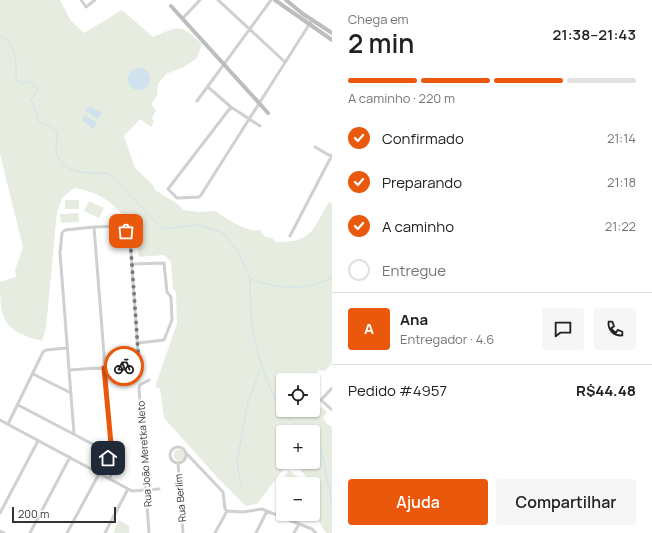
<!DOCTYPE html>
<html lang="pt">
<head>
<meta charset="utf-8">
<style>
	body { margin:0; font-family:Manrope,sans-serif; background:#f6f6f6; color:#202124; height:100vh; display:flex; flex-direction:column; font-size:15px; white-space:nowrap }
	* { box-sizing:border-box; margin:0 }
	p { font-size:13px; color:#757577 }
	.icon { flex:none; width:22px; height:22px; fill:none; stroke:currentColor; stroke-width:2; stroke-linecap:round; stroke-linejoin:round }
	.map { position:relative; flex:1; overflow:hidden }
	.sheet { display:flex; flex-direction:column; background:#fff; width:320px }
	.sheet>* { flex:none }
	.controls { position:absolute; left:276px; top:373px; display:grid; gap:8px }
	.controls a { display:grid; place-items:center; width:44px; height:44px; border-radius:4px; background:#fff; box-shadow:0 1px 3px #0004; font-size:20px }
	.scale { position:absolute; left:12px; bottom:10px; width:104px; box-sizing:border-box; padding-left:4px; border:2px solid #333; border-top:0; font-size:11px; line-height:14px; white-space:nowrap; color:#333; -webkit-text-stroke:3px #fff; paint-order:stroke }
	.pin { position:absolute; display:grid; place-items:center; width:34px; height:34px; color:#fff; margin:-17px; border-radius:8px; box-shadow:0 2px 6px #0006 }
	.courier { position:absolute; display:grid; place-items:center; width:40px; height:40px; margin:-20px; border:3px solid #ea580c; border-radius:50%; background:#fff; color:#222; box-shadow:0 1px 5px #0007 }
	.overview em { font-style:normal; font-weight:600 }
	.overview div { display:flex; flex-direction:column-reverse }
	.overview { display:flex; align-items:center; justify-content:space-between; height:68px; padding:0 16px }
	h1 { font-size:26px; font-weight:600; line-height:30px }
	.bar { display:grid; grid-template-columns:repeat(4,1fr); gap:6px 4px; align-content:center; height:48px; padding:0 16px }
	.bar i { height:5px; border-radius:3px; background:#e0e0e0 }
	.bar .current { background:#ea580c }
	.bar p { grid-column:span 4 }
	.line { display:flex; align-items:center; gap:10px; padding:0 16px; border-top:1px solid #e0e0e0 }
	.line div { flex:1 }
	.round { display:grid; place-items:center; flex:none; width:42px; height:42px; border-radius:4px; background:#f6f6f6 }
	ol { padding:0 16px; list-style:none }
	li { display:flex; align-items:center; gap:12px; height:44px }
	li p { margin-inline-start:auto }
	li .icon { padding:4px; border-radius:50%; background:#ea580c; color:#fff; stroke-width:4 }
	li:last-child { color:#757577 }
	li i { width:22px; height:22px; border:2px solid #e0e0e0; border-radius:50% }
	.cta { display:flex; gap:8px; margin-top:auto; padding:8px 16px }
	.cta a { flex:1; height:46px; border-radius:4px; background:#ea580c; color:#fff; font-size:16px; font-weight:600; line-height:46px; text-align:center }
	.cta a+a { background:#f6f6f6; color:#202124 }
	main { display:flex; flex:1; min-height:0 }
	.map>svg:first-child { display:block }
	.green { fill:#e6ecdf }
	.water { fill:#cfe2ee }
	.lines { fill:none; stroke-linecap:round; stroke-linejoin:round }
	.stream { stroke:#cfe2ee; stroke-width:1 }
	.street { stroke:#d0d0d0; stroke-width:3 }
	.secondary { stroke:#bdbdbd; stroke-width:4 }
	.done { stroke:#7a7a7a; stroke-width:4; stroke-dasharray:0 7.2 }
	.route { stroke:#ea580c; stroke-width:5 }
	.labels { text-anchor:middle; dominant-baseline:central; stroke-width:4; stroke-linejoin:round; paint-order:stroke }
	.street-label { font-size:10px; fill:#333; stroke:#fff }
</style>
</head>
<body>
<main>
<div class="map">
<svg width="332" height="533" viewBox="0 0 332 533">
	<rect width="100%" height="100%" fill="#fff"/>
	<!-- green -->
	<path class="green" d="M0 0H60L71 21 84 33 122 10 153 37C180 26 180 23 202 44L197 58 184 67 166 74 158 84 157 96 151 104 156 110 152 118 154 122 151 127 140 119 124 136 135 168 153 185 155 190 179 205 183 210 198 212 216 211C226 219 248 233 260 230L265 237 272 238 276 242C311 242 311 233 327 205L329 202 332 203V363L325 371 319 370 312 380H283V410H313V402L316 409 322 407 327 412 323 418 326 423 332 427V533H326L314 513 313 484 293 462H313V432H283V462H289L257 504 246 506 216 476 164 418 160 388 155 387 177 323 176 293 173 288 171 262 164 255 139 257C136 220 110 193 74 188L62 198 57 212 46 328 42 341C3 331 0 320 0 282L16 277 15 270 23 247 0 154Z
		M65 200H79V209H65Z
		M89 201 104 208 99 218 84 211Z
		M78 213 79 222 61 223 60 214Z
		M173.5 455a5.5 5.5 0 1 1 11 0a5.5 5.5 0 1 1-11 0Z
		M289 470 306 484H283V487L279 484Z
		M119 520 129 526V533H113Z"/>
	<!-- water -->
	<path class="water" d="M128 79a11 11 0 1 1 22 0a11 11 0 1 1-22 0Z
		M90 106 102 113 98 119 85 111Z
		M85 115 97 123 93 129 82 120Z"/>
	<g class="lines">
		<!-- stream -->
		<path class="stream" d="M0 36C18 44 16 63 16 80L22 84 30 81 38 90 31 99 39 122 50 126 58 133C48 170 78 175 108 173L163 229 199 225 223 233 239 253 250 279C281 289 302 291 332 278
			M250 280C251 321 252 343 268 382 273 394 278 407 287 417 292 423 300 427 306 432
			M313 440C325 454 325 464 327 482 328 485 330 488 330 491 331 496 330 498 332 503
			M241 485 237 461 248 402 261 368"/>
		<!-- street -->
		<path class="street" d="M81 0 86 7 95 0
			M218 0 285 62
			M183 18 200 0
			M208 87 231 107 260 126
			M197 101 271 0
			M231 107 168 189 177 198 199 197 201 195 312 20
			M315 147 332 157
			M290 236 332 155
			M133 264 164 263 167 292 171 297 172 320 164 340 138 343
			M69 370 139 365 130 239 121 226 94 227
			M33 374 71 393
			M149 380 140 385 139 388 149 533
			M332 388 321 400 332 410
			M18 405 104 450
			M0 420 132 491 159 489
			M8 424 43 352 46 350 67 348
			M74 434 60 253 62 233 65 230 94 227 111 444 104 450 108 460
			M111 444 112 462
			M170 455a8 8 0 1 1 16 0a8 8 0 1 1-16 0Z
			M187 454 223 492 225 509 227 511 243 512 262 509 312 529 316 533
			M178 463 183 533
			M101 473 106 465
			M110 478 112 468
			M0 513 38 441
			M0 531 4 533
			M30 533 70 457
			M67 533 100 472
			M105 533 128 489
			M215 533 227 511
			M256 533 267 511
			M294 533 299 524"/>
		<!-- secondary -->
		<path class="secondary" d="M275 0 332 40
			M286 0 303 14 332 33
			M171 6 268 113"/>
	</g>
	<g class="lines">
		<!-- done -->
		<path class="done" d="M124 366 139 365 131 251 130 239 126 231"/>
		<!-- route -->
		<path class="route" d="M108 458 104 450 111 444 104 368 124 366"/>
	</g>
	<g class="labels">
		<!-- street labels -->
		<g class="street-label">
			<text transform="translate(144 454) rotate(-94)">Rua João Meretka Neto</text>
			<text transform="translate(180 498) rotate(-95)">Rua Berlim</text>
		</g>
	</g>
</svg>
<div class="controls">
<a><svg class="icon" aria-label="locate" viewBox="0 0 24 24"><circle cx="12" cy="12" r="6"/><path d="M12 2v4M12 18v4M2 12h4M18 12h4"/></svg></a>
<a>+</a>
<a>−</a>
</div>
<div class="scale">200 m</div>
<div class="pin" style="left:126px;top:231px;background:#ea580c"><svg class="icon" aria-label="bag" viewBox="0 0 24 24"><path d="M5 8h14l-1 12H6zM9 8a3 3 0 0 1 6 0"/></svg></div>
<div class="pin" style="left:108px;top:458px;background:#1f2937"><svg class="icon" aria-label="home" viewBox="0 0 24 24"><path d="M3 11l9-7 9 7M6 9v11h12V9"/></svg></div>
<div class="courier" style="left:124px;top:366px"><svg class="icon" aria-label="bike" viewBox="0 0 24 24"><circle cx="6" cy="16" r="4"/><circle cx="18" cy="16" r="4"/><path d="M6 16l4-8h5l3 8M10 8l3 8H6M13 5h3"/></svg></div>
</div>
<section class="sheet">
<div class="overview"><div><h1>2 min</h1><p>Chega em</p></div><em>21:38–21:43</em></div>
<div class="bar"><i class="current"></i><i class="current"></i><i class="current"></i><i></i><p>A caminho · 220 m</p></div>
<ol>
<li><svg class="icon" aria-label="check" viewBox="0 0 24 24"><path d="M5 12l5 5 9-10"/></svg>Confirmado<p>21:14</p></li>
<li><svg class="icon" aria-label="check" viewBox="0 0 24 24"><path d="M5 12l5 5 9-10"/></svg>Preparando<p>21:18</p></li>
<li><svg class="icon" aria-label="check" viewBox="0 0 24 24"><path d="M5 12l5 5 9-10"/></svg>A caminho<p>21:22</p></li>
<li><i></i>Entregue</li>
</ol>
<div class="line" style="height:72px"><b class="round" style="background:#ea580c;color:#fff">A</b><div><b>Ana</b><p>Entregador · 4.6</p></div><a class="round"><svg class="icon" aria-label="chat" viewBox="0 0 24 24"><path d="M4 5h16v11H9l-5 4z"/></svg></a><a class="round"><svg class="icon" aria-label="phone" viewBox="0 0 24 24"><path d="M5 4h4l2 5-3 2q2 4 5 5l2-3 5 2v4C11 20 4 13 5 4z"/></svg></a></div>
<div class="line" style="height:52px"><div>Pedido #4957</div><b>R$44.48</b></div>
<div class="cta"><a>Ajuda</a><a>Compartilhar</a></div>
</section>
</main>
</body>
</html>
